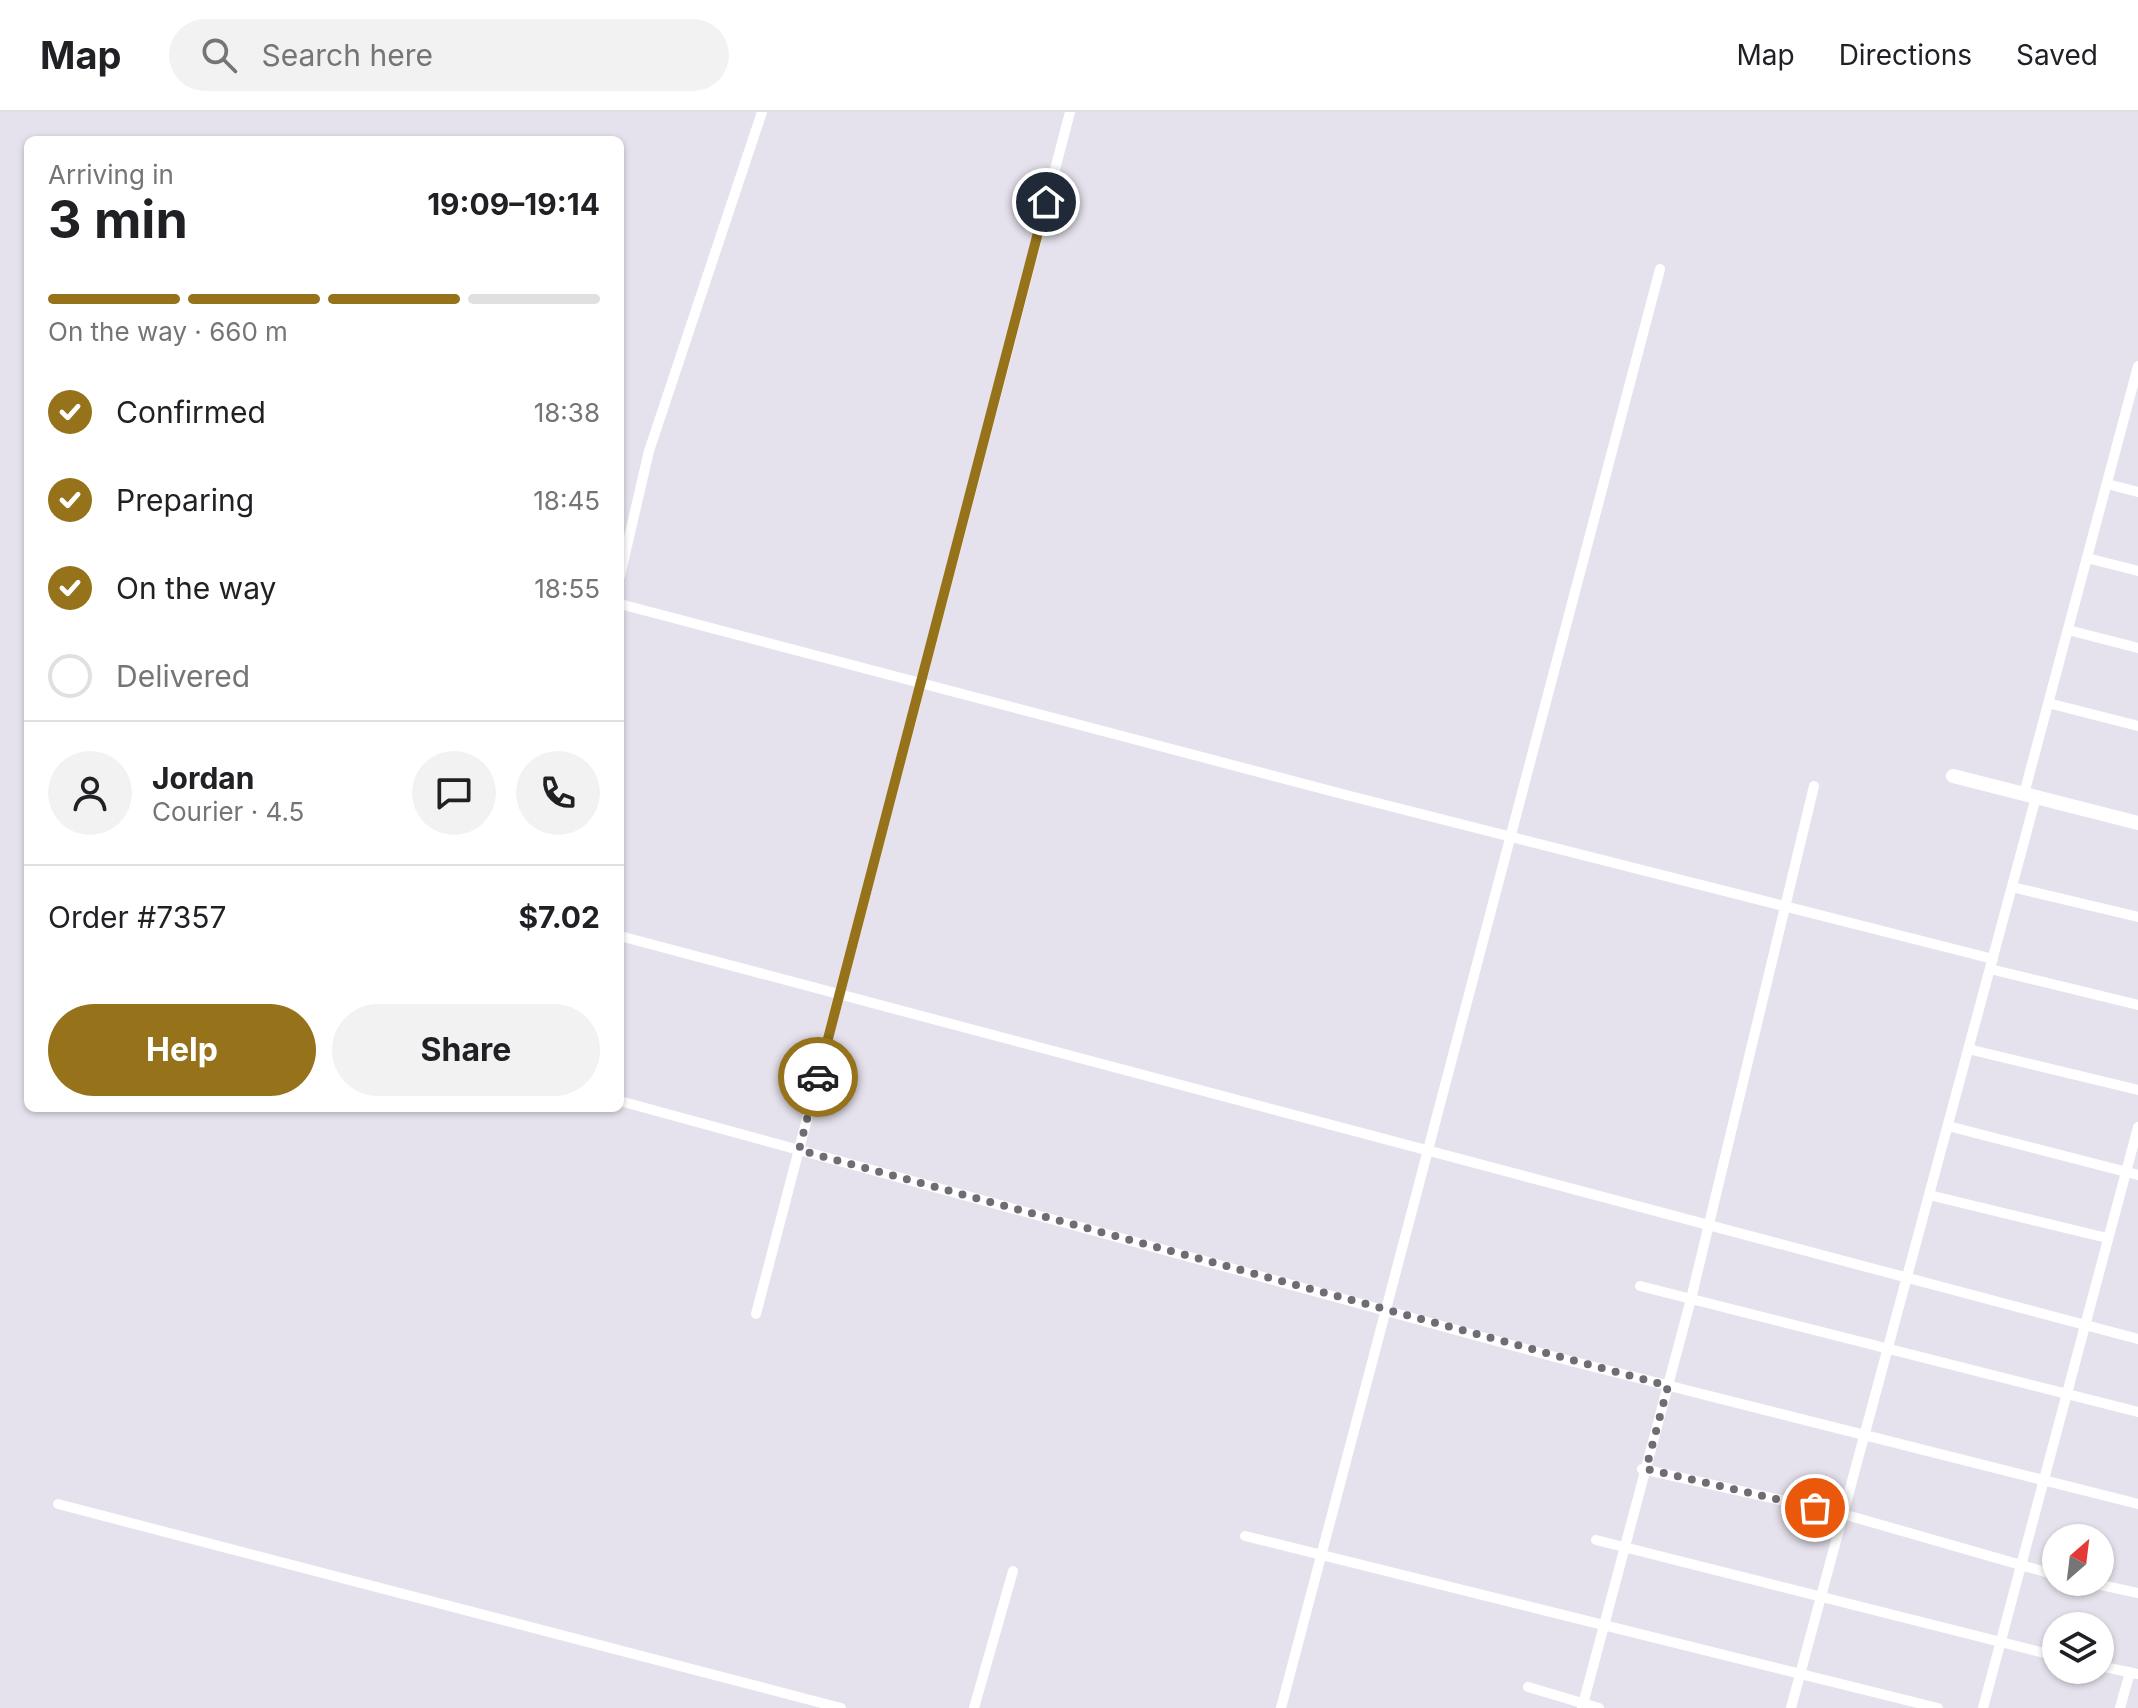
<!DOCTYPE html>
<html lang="en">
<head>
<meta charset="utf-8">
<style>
	body { margin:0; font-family:Inter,sans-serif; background:#f2f2f2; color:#202124; height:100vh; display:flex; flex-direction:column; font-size:30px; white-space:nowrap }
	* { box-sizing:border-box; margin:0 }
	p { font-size:26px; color:#757577 }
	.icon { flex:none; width:44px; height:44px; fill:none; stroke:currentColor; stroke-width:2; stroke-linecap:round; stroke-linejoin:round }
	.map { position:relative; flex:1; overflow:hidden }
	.drawer { position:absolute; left:24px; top:24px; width:600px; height:976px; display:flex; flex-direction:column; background:#fff; border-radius:12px; box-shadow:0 2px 6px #0004 }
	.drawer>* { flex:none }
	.needle { width:52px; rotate:28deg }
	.fabs { position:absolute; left:2042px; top:1412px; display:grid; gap:16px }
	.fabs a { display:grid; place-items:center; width:72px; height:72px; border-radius:50%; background:#fff; box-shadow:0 2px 6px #0004; font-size:40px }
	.pin { position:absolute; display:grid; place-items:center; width:68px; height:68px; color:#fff; margin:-34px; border:4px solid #fff; border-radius:50%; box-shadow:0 2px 8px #0007 }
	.courier { position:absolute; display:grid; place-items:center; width:80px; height:80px; margin:-40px; border:6px solid #96731b; border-radius:50%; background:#fff; color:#222; box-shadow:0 2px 10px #0007 }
	.headline em { font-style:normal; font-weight:700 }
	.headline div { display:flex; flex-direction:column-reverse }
	.headline { display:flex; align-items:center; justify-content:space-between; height:136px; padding:0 24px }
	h1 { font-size:52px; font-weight:700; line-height:60px }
	.bar { display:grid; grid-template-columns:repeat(4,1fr); gap:12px 8px; align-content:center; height:96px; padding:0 24px }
	.bar i { height:10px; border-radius:6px; background:#e0e0e0 }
	.bar .current { background:#96731b }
	.bar p { grid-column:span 4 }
	.line { display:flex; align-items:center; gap:20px; padding:0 24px; border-top:2px solid #e0e0e0 }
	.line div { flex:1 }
	.round { display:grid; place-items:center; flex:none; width:84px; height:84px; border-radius:42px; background:#f2f2f2 }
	ol { padding:0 24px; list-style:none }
	li { display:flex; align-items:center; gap:24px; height:88px }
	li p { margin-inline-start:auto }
	li .icon { padding:8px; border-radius:50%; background:#96731b; color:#fff; stroke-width:4 }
	li:last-child { color:#757577 }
	li i { width:44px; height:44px; border:4px solid #e0e0e0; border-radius:50% }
	.action { display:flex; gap:16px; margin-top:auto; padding:16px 24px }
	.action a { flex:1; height:92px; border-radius:48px; background:#96731b; color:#fff; font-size:32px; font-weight:700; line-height:92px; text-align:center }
	.action a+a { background:#f2f2f2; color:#202124 }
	header { display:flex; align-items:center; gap:48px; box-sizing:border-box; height:112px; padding:0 40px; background:#fff; border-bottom:2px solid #e0e0e0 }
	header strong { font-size:38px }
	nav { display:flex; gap:44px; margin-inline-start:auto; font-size:28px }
	.search { width:560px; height:72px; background:#f2f2f2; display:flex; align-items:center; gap:20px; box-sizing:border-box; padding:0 28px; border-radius:44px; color:#757577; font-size:30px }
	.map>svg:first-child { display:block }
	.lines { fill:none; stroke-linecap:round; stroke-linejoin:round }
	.street { stroke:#fff; stroke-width:10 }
	.secondary { stroke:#fff; stroke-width:14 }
	.done { stroke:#6f6c73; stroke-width:8; stroke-dasharray:0 14.4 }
	.route { stroke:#96731b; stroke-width:10 }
</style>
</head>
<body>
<header>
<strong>Map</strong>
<div class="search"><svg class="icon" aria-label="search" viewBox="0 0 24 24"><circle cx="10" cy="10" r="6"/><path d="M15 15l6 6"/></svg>Search here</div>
<nav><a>Map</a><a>Directions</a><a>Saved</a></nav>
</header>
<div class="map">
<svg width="2138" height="1596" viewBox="0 0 2138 1596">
	<rect width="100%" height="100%" fill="#e6e2ed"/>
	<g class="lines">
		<!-- street -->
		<path class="street" d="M2107 372 2138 380
			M2087 446 2138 459
			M620 464 649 339 762 0
			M620 492 1350 684 1993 847
			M2068 518 2138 536
			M2048 591 2138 614
			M2024 682 2138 254
			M2012 775 2138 805
			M620 824 2138 1227
			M1990 857 2138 893
			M1968 937 2138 978
			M620 989 1555 1245 2138 1392
			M1948 1014 2138 1063
			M1929 1083 2107 1126
			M1640 1174 2138 1300
			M756 1202 1070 0
			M1642 1357 1843 1402 2056 1463
			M58 1392 841 1596
			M1245 1424 1938 1596
			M1596 1428 2056 1544
			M2088 1470 2138 1481
			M2100 1554 2138 1562
			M1528 1575 1599 1596
			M974 1596 1013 1459
			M1281 1596 1660 157
			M1582 1596 1691 1187 1814 674
			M1791 1596 2036 685
			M1983 1596 2138 1015
			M2120 1596 2130 1560"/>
		<!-- secondary -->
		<path class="secondary" d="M1953 664 2138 711"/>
	</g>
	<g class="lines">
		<!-- done -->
		<path class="done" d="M818 965 799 1038 1668 1274 1646 1357 1815 1396"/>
		<!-- route -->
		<path class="route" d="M818 965 1046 90"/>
	</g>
</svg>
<div class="fabs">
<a><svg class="needle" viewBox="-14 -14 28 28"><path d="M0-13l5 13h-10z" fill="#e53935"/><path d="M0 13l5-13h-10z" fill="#757577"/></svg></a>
<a><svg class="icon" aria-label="layers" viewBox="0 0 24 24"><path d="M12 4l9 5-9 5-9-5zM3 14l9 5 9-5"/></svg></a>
</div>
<div class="pin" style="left:1815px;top:1396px;background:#ea580c"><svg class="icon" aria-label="bag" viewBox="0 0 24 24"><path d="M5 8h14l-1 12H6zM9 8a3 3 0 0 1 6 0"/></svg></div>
<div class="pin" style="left:1046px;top:90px;background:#1f2937"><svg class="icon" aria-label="home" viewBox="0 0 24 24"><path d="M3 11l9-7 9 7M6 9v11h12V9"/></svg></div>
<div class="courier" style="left:818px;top:965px"><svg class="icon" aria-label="car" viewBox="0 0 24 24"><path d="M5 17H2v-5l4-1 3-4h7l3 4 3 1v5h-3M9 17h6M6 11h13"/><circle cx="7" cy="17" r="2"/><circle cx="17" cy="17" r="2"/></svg></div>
<section class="drawer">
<div class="headline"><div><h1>3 min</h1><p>Arriving in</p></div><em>19:09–19:14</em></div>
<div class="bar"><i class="current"></i><i class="current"></i><i class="current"></i><i></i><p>On the way · 660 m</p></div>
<ol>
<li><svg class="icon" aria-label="check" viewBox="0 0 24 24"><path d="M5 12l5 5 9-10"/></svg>Confirmed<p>18:38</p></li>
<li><svg class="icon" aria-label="check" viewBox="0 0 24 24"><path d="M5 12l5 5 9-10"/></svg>Preparing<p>18:45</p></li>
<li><svg class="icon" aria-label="check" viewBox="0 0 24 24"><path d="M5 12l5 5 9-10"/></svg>On the way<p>18:55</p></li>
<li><i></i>Delivered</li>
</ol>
<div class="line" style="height:144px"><a class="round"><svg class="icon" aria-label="person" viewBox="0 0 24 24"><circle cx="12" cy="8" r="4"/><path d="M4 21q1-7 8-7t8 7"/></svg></a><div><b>Jordan</b><p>Courier · 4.5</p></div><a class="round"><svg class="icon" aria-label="chat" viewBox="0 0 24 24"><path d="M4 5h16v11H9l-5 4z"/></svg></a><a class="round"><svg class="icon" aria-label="phone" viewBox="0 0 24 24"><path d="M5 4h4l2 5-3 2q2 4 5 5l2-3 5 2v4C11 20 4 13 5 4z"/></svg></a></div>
<div class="line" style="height:104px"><div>Order #7357</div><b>$7.02</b></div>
<div class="action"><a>Help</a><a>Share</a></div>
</section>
</div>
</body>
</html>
